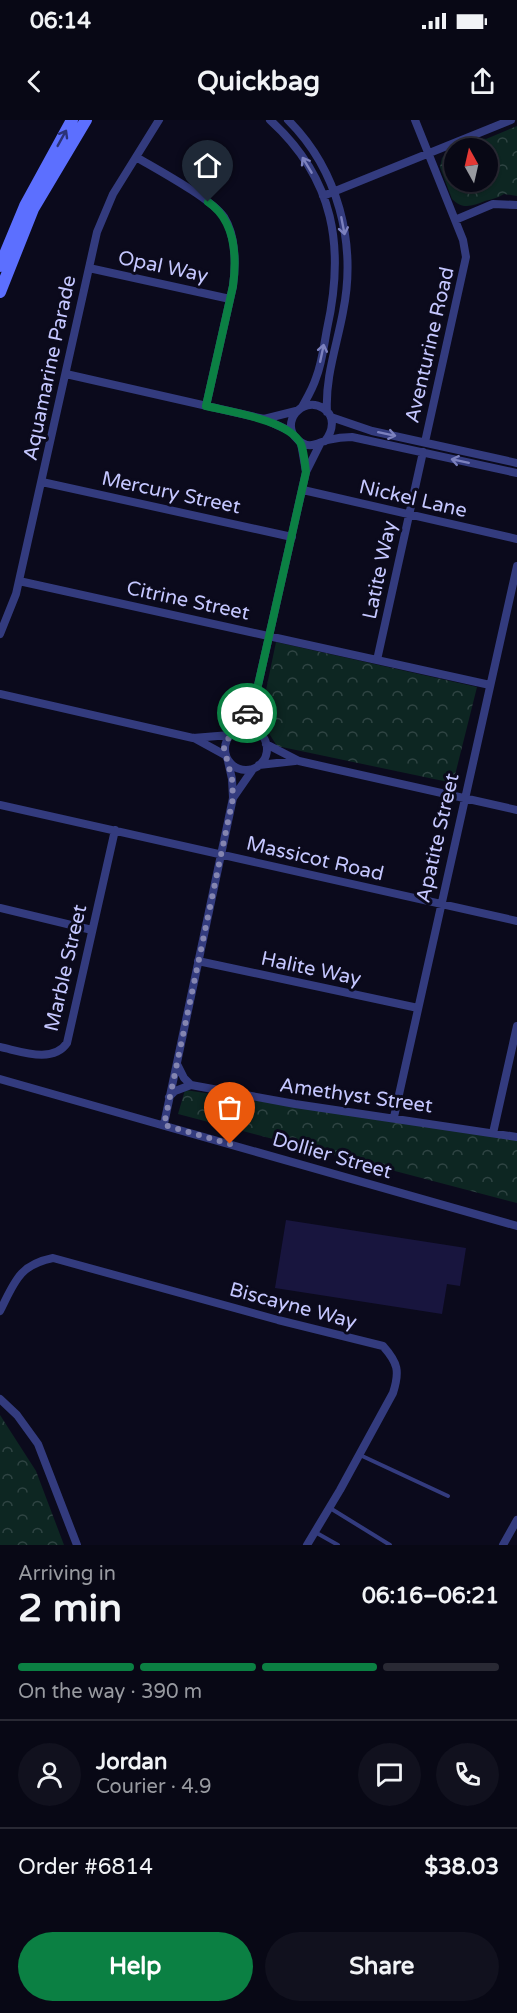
<!DOCTYPE html>
<html lang="en">
<head>
<meta charset="utf-8">
<style>
	body { margin:0; font-family:"Varela Round",sans-serif; background:#11111e; color:#f1f3f6; height:100vh; display:flex; flex-direction:column; font-size:22px; white-space:nowrap }
	* { box-sizing:border-box; margin:0 }
	p { font-size:20px; color:#989aa0 }
	.icon { flex:none; width:33px; height:33px; fill:none; stroke:currentColor; stroke-width:2; stroke-linecap:round; stroke-linejoin:round }
	.map { position:relative; height:1425px; overflow:hidden }
	.details { display:flex; flex-direction:column; background:#080815; flex:1 }
	.details>* { flex:none }
	.needle { width:39px; rotate:352deg }
	.buttons { position:absolute; left:444px; top:18px; display:grid; gap:12px }
	.buttons a { display:grid; place-items:center; width:54px; height:54px; border-radius:50%; background:#080815; box-shadow:0 2px 4px #0004,0 0 0 2px #292934; font-size:30px }
	.pin { position:absolute; display:grid; place-items:center; width:51px; height:51px; color:#fff; margin:-62px -26px; border-radius:50% 50% 50% 0; rotate:-45deg; box-shadow:0 0 6px #0007 }
	.pin .icon { rotate:45deg }
	.courier { position:absolute; display:grid; place-items:center; width:60px; height:60px; margin:-30px; border:4px solid #0b8043; border-radius:50%; background:#fff; color:#222; box-shadow:0 2px 8px #0007 }
	.head em { font-style:normal; font-weight:700 }
	.head div { display:flex; flex-direction:column-reverse }
	.head { display:flex; align-items:center; justify-content:space-between; height:102px; padding:0 18px }
	h1 { font-size:39px; font-weight:700; line-height:45px }
	.bar { display:grid; grid-template-columns:repeat(4,1fr); gap:9px 6px; align-content:center; height:72px; padding:0 18px }
	.bar i { height:8px; border-radius:4px; background:#292934 }
	.bar .current { background:#0b8043 }
	.bar p { grid-column:span 4 }
	.line { display:flex; align-items:center; gap:15px; padding:0 18px; border-top:2px solid #292934 }
	.line div { flex:1 }
	.round { display:grid; place-items:center; flex:none; width:63px; height:63px; border-radius:32px; background:#11111e }
	.action { display:flex; gap:12px; margin-top:auto; padding:12px 18px }
	.action a { flex:1; height:69px; border-radius:36px; background:#0b8043; color:#fff; font-size:24px; font-weight:700; line-height:69px; text-align:center }
	.action a+a { background:#11111e; color:#f1f3f6 }
	.status { display:flex; justify-content:space-between; align-items:center; height:42px; padding:0 30px; background:#080815; direction:ltr }
	.status svg { height:16px; fill:currentColor }
	header { display:flex; justify-content:space-between; align-items:center; height:78px; padding:0 18px; background:#080815; font-size:27px; font-weight:700 }
	.map>svg:first-child { display:block }
	.park { fill:url(#park-crowns); fill-rule:evenodd }
	.building { fill:#18153e }
	.lines { fill:none; stroke-linecap:round; stroke-linejoin:round }
	.lane { stroke:#333b7e; stroke-width:4 }
	.street { stroke:#333b7e; stroke-width:8 }
	.secondary { stroke:#5c6fff; stroke-width:12 }
	.oneway { stroke:#2b3277 }
	.oneway2 { stroke:#7c81be }
	.done { stroke:#8485b0; stroke-width:6; stroke-dasharray:0 10.8 }
	.route { stroke:#0b8043; stroke-width:8 }
	.labels { text-anchor:middle; dominant-baseline:central; stroke-width:6; stroke-linejoin:round; paint-order:stroke }
	.street-label { font-size:20px; fill:#c5c7ff; stroke:#0b0a1c }
</style>
</head>
<body>
<div class="status"><b>06:14</b><svg viewBox="0 0 49 12"><path d="M0 12V9h3v3zM5 12V6h3v6zM10 12V3h3v9zM15 12V0h3v12zM26 1h20v11H26zM47 4h2v5h-2z"/></svg></div>
<header><svg class="icon" aria-label="back" viewBox="0 0 24 24"><path d="M15 5l-7 7 7 7"/></svg>Quickbag<svg class="icon" aria-label="share" viewBox="0 0 24 24"><path d="M12 15V3M7 8l5-5 5 5M5 13v7h14v-7"/></svg></header>
<div class="map">
<svg width="517" height="1425" viewBox="0 0 517 1425">
	<defs>
		<pattern id="park-crowns" width="20" height="18" patternUnits="userSpaceOnUse" patternTransform="scale(1.5)"><rect width="20" height="18" fill="#0d2622"/><path d="M2 6a3 3 0 1 1 6 0M12 15a3 3 0 1 1 6 0" fill="none" stroke="#2f4443"/></pattern>
	</defs>
	<rect width="100%" height="100%" fill="#0b0a1c"/>
	<!-- park -->
	<path class="park" d="M517 6V76L504 74C498 78 492 79 485 81 472 86 463 90 452 79L440 47 442 38 447 32 480 18 486 19ZM454 28H488V62H454Z
		M276 522 477 567 453 663 277 626 260 599Z
		M185 970 517 1019V1083L178 994Z
		M0 1295 36 1351 64 1425H0Z"/>
	<!-- building -->
	<path class="building" d="M286 1100 466 1128 460 1166 447 1164 442 1194 275 1168Z"/>
	<g class="lines">
		<!-- lane -->
		<path class="lane" d="M360 1335 448 1376
			M330 1388 390 1425
			M315 1412 338 1425"/>
		<!-- street -->
		<path class="street" d="M270 0C335 59 345 128 327 209 324 225 322 243 316 258 313 268 307 278 302 287
			M288 0C338 50 357 123 343 192 337 225 325 257 327 292
			M415 0 463 120 466 137 425 322
			M136 37C158 50 212 79 224 97 236 116 236 145 233 166L206 286
			M323 76 511 0
			M455 100 493 84 517 85
			M89 148 230 179
			M66 254 264 299 292 312
			M331 297 372 311 517 343
			M264 299 296 291
			M325 321C333 311 336 296 323 288 302 275 279 304 298 320 309 330 317 323 328 320 336 318 344 317 352 317L517 353
			M301 323 306 352
			M42 362 292 417
			M303 370 517 419
			M19 461 490 565
			M0 514 16 474 97 112 113 74 159 0
			M377 540 423 332
			M0 574 193 618 230 615
			M256 577 258 598 262 615
			M225 629a21 21 0 1 1 42 0a21 21 0 1 1-42 0Z
			M238 609 256 574 306 352 320 324
			M194 618 225 635
			M266 624 299 641 517 690
			M259 645 295 641
			M233 678 253 649
			M0 685 517 801
			M0 788 92 810
			M198 841 418 888
			M0 927C20 931 53 944 67 923L115 710
			M0 959 517 1106
			M191 965 295 984 517 1017
			M169 977 175 971 191 965 184 958 177 944
			M394 997 517 446
			M164 1004 233 678 232 659 228 641
			M493 1013 517 906
			M0 1191C15 1161 19 1145 53 1138L278 1200 383 1226C398 1243 400 1251 393 1273L340 1370 307 1425
			M0 1279 17 1295 38 1324 77 1425
			M503 1425 517 1400"/>
		<!-- secondary -->
		<path class="secondary" d="M0 146 25 86 72 0
			M0 172 33 89 86 0"/>
	</g>
	<!-- one-way arrows -->
	<defs><path id="oneway-shaft" d="M-6 0H5M1.5-3L5.5 0L1.5 3" fill="none" stroke-width="1.6" stroke-linecap="round" stroke-linejoin="round" transform="scale(1.5)"/></defs>
	<use class="oneway" href="#oneway-shaft" transform="translate(62 18) rotate(-61)"/>
	<g class="oneway2">
		<use href="#oneway-shaft" transform="translate(307 45) rotate(-121)"/>
		<use href="#oneway-shaft" transform="translate(343 106) rotate(79)"/>
		<use href="#oneway-shaft" transform="translate(322 233) rotate(-78)"/>
		<use href="#oneway-shaft" transform="translate(387 314) rotate(12)"/>
		<use href="#oneway-shaft" transform="translate(460 341) rotate(-168)"/>
	</g>
	<g class="lines">
		<!-- done -->
		<path class="done" d="M230 1024 164 1005 233 678 232 659 224 628 230 615 238 609 247 593"/>
		<!-- route -->
		<path class="route" d="M208 82C235 100 237 136 233 166L206 286C231 292 289 300 301 324 304 332 305 344 306 352L256 574 247 593"/>
	</g>
	<g class="labels">
		<!-- street labels -->
		<g class="street-label">
			<text transform="translate(163 147) rotate(12)">Opal Way</text>
			<text transform="translate(430 225) rotate(-77)">Aventurine Road</text>
			<text transform="translate(50 248) rotate(-78)">Aquamarine Parade</text>
			<text transform="translate(171 373) rotate(12)">Mercury Street</text>
			<text transform="translate(413 379) rotate(13)">Nickel Lane</text>
			<text transform="translate(380 450) rotate(-78)">Latite Way</text>
			<text transform="translate(188 481) rotate(12)">Citrine Street</text>
			<text transform="translate(438 718) rotate(-77)">Apatite Street</text>
			<text transform="translate(315 739) rotate(13)">Massicot Road</text>
			<text transform="translate(66 848) rotate(-77)">Marble Street</text>
			<text transform="translate(311 849) rotate(12)">Halite Way</text>
			<text transform="translate(356 976) rotate(8)">Amethyst Street</text>
			<text transform="translate(332 1036) rotate(16)">Dollier Street</text>
			<text transform="translate(293 1186) rotate(15)">Biscayne Way</text>
		</g>
	</g>
</svg>
<div class="buttons">
<a><svg class="needle" viewBox="-14 -14 28 28"><path d="M0-13l5 13h-10z" fill="#e53935"/><path d="M0 13l5-13h-10z" fill="#989aa0"/></svg></a>
</div>
<div class="pin" style="left:230px;top:1024px;background:#ea580c"><svg class="icon" aria-label="bag" viewBox="0 0 24 24"><path d="M5 8h14l-1 12H6zM9 8a3 3 0 0 1 6 0"/></svg></div>
<div class="pin" style="left:208px;top:82px;background:#1f2937"><svg class="icon" aria-label="home" viewBox="0 0 24 24"><path d="M3 11l9-7 9 7M6 9v11h12V9"/></svg></div>
<div class="courier" style="left:247px;top:593px"><svg class="icon" aria-label="car" viewBox="0 0 24 24"><path d="M5 17H2v-5l4-1 3-4h7l3 4 3 1v5h-3M9 17h6M6 11h13"/><circle cx="7" cy="17" r="2"/><circle cx="17" cy="17" r="2"/></svg></div>
</div>
<section class="details">
<div class="head"><div><h1>2 min</h1><p>Arriving in</p></div><em>06:16–06:21</em></div>
<div class="bar"><i class="current"></i><i class="current"></i><i class="current"></i><i></i><p>On the way · 390 m</p></div>
<div class="line" style="height:108px"><a class="round"><svg class="icon" aria-label="person" viewBox="0 0 24 24"><circle cx="12" cy="8" r="4"/><path d="M4 21q1-7 8-7t8 7"/></svg></a><div><b>Jordan</b><p>Courier · 4.9</p></div><a class="round"><svg class="icon" aria-label="chat" viewBox="0 0 24 24"><path d="M4 5h16v11H9l-5 4z"/></svg></a><a class="round"><svg class="icon" aria-label="phone" viewBox="0 0 24 24"><path d="M5 4h4l2 5-3 2q2 4 5 5l2-3 5 2v4C11 20 4 13 5 4z"/></svg></a></div>
<div class="line" style="height:78px"><div>Order #6814</div><b>$38.03</b></div>
<div class="action"><a>Help</a><a>Share</a></div>
</section>
</body>
</html>
